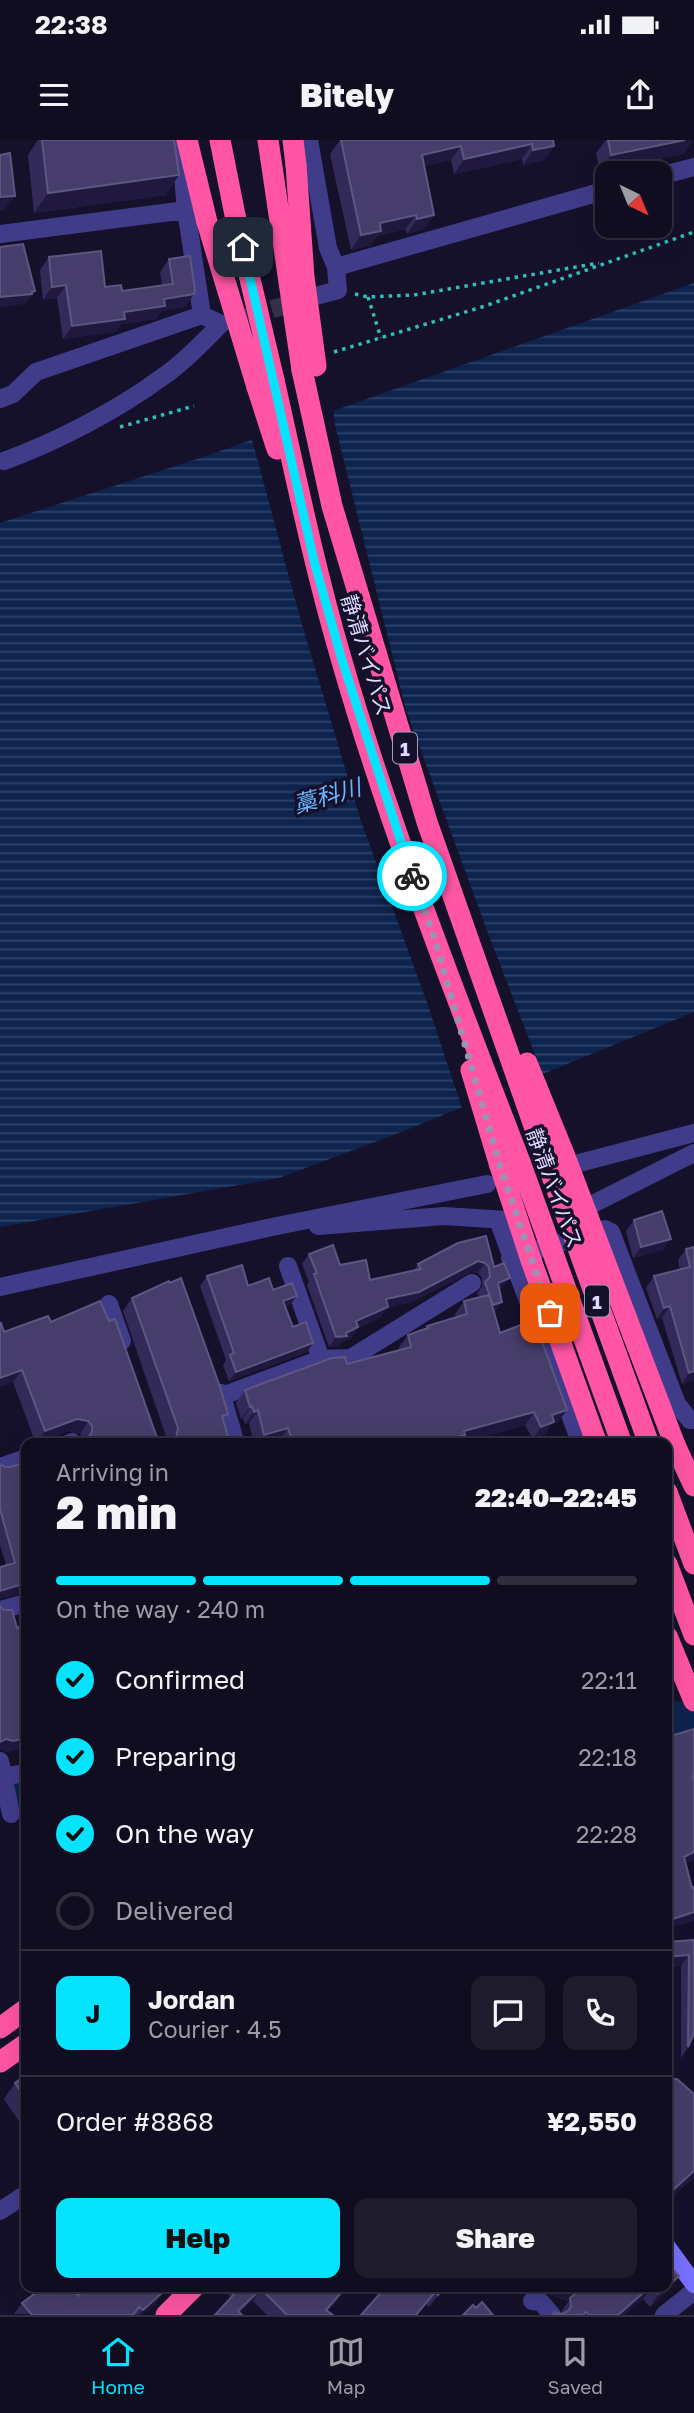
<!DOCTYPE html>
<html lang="en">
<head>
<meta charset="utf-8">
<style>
	body { margin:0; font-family:"Golos Text","Noto Sans JP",sans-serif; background:#1e1b2d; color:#f1f3f6; height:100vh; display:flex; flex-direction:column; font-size:26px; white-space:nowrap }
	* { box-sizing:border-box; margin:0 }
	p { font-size:23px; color:#9c9ca5 }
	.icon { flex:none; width:38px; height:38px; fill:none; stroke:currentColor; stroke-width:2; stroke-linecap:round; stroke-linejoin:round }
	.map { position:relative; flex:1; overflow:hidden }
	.panel { position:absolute; left:21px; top:1298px; width:651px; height:854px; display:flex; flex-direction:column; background:#100d20; border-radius:14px; box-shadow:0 7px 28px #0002,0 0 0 2px #302d3e }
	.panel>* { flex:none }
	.needle { width:46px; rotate:137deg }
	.controls { position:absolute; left:595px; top:21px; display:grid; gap:14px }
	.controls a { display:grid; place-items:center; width:77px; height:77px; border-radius:14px; background:#100d20; box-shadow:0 7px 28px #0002,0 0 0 2px #302d3e; font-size:35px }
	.pin { position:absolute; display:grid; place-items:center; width:60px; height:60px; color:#fff; margin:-30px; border-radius:14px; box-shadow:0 4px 10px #0006 }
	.courier { position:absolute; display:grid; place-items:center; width:70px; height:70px; margin:-35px; border:5px solid #06e3ff; border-radius:50%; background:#fff; color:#222; box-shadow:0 2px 9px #0007 }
	.overview em { font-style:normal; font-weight:800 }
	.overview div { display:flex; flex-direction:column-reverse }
	.overview { display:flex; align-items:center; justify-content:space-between; height:119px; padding:0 35px }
	h1 { font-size:46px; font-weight:800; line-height:52px }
	.bar { display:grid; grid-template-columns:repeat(4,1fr); gap:10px 7px; align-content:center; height:84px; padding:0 35px }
	.bar i { height:9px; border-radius:5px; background:#302d3e }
	.bar .selected { background:#06e3ff }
	.bar p { grid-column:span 4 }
	.line { display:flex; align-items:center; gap:18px; padding:0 35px; border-top:2px solid #302d3e }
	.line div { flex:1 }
	.round { display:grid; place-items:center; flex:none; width:74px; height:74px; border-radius:14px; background:#1e1b2d }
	ol { padding:0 35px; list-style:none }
	li { display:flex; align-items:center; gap:21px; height:77px }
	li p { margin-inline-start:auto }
	li .icon { padding:7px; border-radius:50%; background:#06e3ff; color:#111; stroke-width:4 }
	li:last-child { color:#9c9ca5 }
	li i { width:38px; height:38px; border:4px solid #302d3e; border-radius:50% }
	.cta { display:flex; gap:14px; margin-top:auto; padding:14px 35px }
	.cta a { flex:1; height:80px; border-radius:14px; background:#06e3ff; color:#111; font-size:28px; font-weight:800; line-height:80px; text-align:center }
	.cta a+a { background:#1e1b2d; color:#f1f3f6 }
	.status { display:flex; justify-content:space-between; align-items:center; height:49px; padding:0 35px; background:#100d20; direction:ltr }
	.status svg { height:19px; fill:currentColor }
	header { display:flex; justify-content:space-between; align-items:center; height:91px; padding:0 35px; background:#100d20; font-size:32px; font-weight:800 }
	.tabs { display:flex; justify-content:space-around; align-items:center; height:98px; border-top:2px solid #302d3e; background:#100d20; font-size:19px; color:#9c9ca5 }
	.tabs a { display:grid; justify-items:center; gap:4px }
	.tabs .selected { color:#06e3ff }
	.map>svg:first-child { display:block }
	.water { fill:url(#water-rules) }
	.pier { fill:#16112b }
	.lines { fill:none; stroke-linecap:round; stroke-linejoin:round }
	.river { stroke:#0d244e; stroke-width:33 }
	.street-tunnel { stroke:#342f4b; stroke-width:18; stroke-dasharray:18 9; stroke-linecap:butt }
	.path { stroke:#30beb7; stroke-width:3.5; stroke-dasharray:3.5 5; stroke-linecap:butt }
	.street { stroke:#403c8a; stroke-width:18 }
	.secondary { stroke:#7771ff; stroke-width:18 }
	.highway { stroke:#ff55a4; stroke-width:21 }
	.highway-bridge { stroke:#ff55a4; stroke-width:21 }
	.wall { fill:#342a59 }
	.shaded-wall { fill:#20183f }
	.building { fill:#463d6a; stroke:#5e5682; stroke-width:2 }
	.done { stroke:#9994b5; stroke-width:7; stroke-dasharray:0 12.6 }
	.route { stroke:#06e3ff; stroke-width:9 }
	.labels { text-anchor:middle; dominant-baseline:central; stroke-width:7; stroke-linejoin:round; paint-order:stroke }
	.shield { fill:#16112b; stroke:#a39ebf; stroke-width:2 }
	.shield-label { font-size:19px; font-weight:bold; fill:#dfdaff }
	.street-label { font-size:21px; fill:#dfdaff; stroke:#16112b }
	.water-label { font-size:23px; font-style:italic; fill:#68b7ff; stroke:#16112b }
</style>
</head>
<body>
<div class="status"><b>22:38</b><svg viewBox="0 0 49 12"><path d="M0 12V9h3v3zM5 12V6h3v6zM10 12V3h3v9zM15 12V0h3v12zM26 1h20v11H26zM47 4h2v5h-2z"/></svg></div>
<header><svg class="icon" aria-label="menu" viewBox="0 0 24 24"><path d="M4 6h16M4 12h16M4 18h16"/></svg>Bitely<svg class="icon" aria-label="share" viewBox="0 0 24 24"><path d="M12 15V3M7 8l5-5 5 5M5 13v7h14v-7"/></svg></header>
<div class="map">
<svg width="694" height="2175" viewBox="0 0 694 2175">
	<defs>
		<pattern id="water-rules" width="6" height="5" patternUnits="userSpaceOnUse" patternTransform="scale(1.75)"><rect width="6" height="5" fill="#0d244e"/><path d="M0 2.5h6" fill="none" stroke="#304369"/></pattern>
	</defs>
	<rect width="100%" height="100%" fill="#16112b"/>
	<!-- water -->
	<path class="water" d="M694 143V872L409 989 279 1038 0 1087V383L206 316Z"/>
	<!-- pier -->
	<path class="pier" d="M333 267 335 285 406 570 486 788 544 938 463 971 429 868 361 681 301 481 251 296Z"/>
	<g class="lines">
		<!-- river -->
		<path class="river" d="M667 1577 692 1579
			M0 1654 26 1649"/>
		<!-- street-tunnel -->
		<path class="street-tunnel" d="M246 177 303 160"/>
		<!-- path -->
		<path class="path" d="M355 154 368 157 414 155 599 123
			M368 157 381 198
			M334 212 482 167 694 92
			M120 287 194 266"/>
		<!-- street -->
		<path class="street" d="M309 0 328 108 336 127 338 150 316 156
			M180 1 186 70 202 175
			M660 36 694 27
			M0 94 186 70
			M336 127 607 50
			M0 259 13 254 36 232 202 175 221 184C202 203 183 223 161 238 116 271 56 302 4 321
			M564 1027 694 993
			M593 1064 694 1013
			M498 1080 581 1304
			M318 1086 444 1076 507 1080
			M510 1118 605 1089 611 1092 677 1264 690 1280H694
			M288 1126 321 1219
			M0 1147 272 1087 487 1044
			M109 1164 122 1201
			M221 1253 236 1304
			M222 1256 321 1219 351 1218 472 1143
			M67 1304 72 1302
			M0 1327 26 1318
			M0 1470 26 1463
			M0 1621 11 1674
			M0 1637 26 1633
			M0 2071 26 2054
			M532 2161 541 2162 552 2175
			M664 2175 694 2151"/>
		<!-- secondary -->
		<path class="secondary" d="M667 2107 694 2144"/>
		<!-- highway -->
		<path class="highway" d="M187 0 207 82
			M293 0 296 25
			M302 230 332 366 427 682 545 1017
			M274 240C295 333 314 426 341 518 390 689 456 856 520 1022
			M257 247 277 309
			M527 923 564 1014
			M471 930 500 1026
			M531 1120 597 1304
			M675 1305 694 1346
			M667 1352 694 1424
			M667 1424 694 1495
			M667 1496 694 1561
			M0 1888 26 1869
			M0 1922 26 1904
			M166 2175 194 2147"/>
		<!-- highway-bridge -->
		<path class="highway-bridge" d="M220 0 236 80 274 240
			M268 0 302 230
			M296 25 304 137 316 226
			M207 82 257 247
			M564 1014 675 1305
			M545 1017 649 1304
			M520 1022 622 1304
			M500 1026 531 1120"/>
	</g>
	<!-- wall -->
	<path class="wall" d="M38 0H174L166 55 34 73 28 15Z
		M340 0H553L554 6 544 20 523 25 522 19 454 34 451 20 424 26 434 75 424 89 407 94 405 89 377 96 371 105 351 110 330 14Z
		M606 0H693L683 14 600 31 596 13Z
		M49 117 105 147 122 151 162 145 160 132 169 119 194 154 185 167 162 171 156 179 121 184 115 192 63 199 57 158 43 160 40 130Z
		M634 1080 663 1110 633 1118 626 1091Z
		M458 1103 494 1127 502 1148 499 1150 502 1162 494 1173 500 1193 558 1282 552 1284 545 1294 533 1299 525 1285 458 1304H280L279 1300 268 1304H254L249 1283 245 1284 243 1278 241 1279 236 1263 245 1250 399 1210V1207L408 1195 424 1190 427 1186 456 1177 455 1174 464 1161 479 1157 477 1153 482 1146V1138L478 1133 471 1132 412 1162 387 1168 380 1177 358 1188 351 1198 342 1202 339 1206 329 1207 307 1145 309 1142 302 1124 309 1114 340 1125 370 1140 414 1130 418 1124Z
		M694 1107V1240L682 1244 662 1178 657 1179 646 1148 654 1136 680 1130 678 1120 686 1109Z
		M207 1136 248 1146 273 1150 290 1165 285 1167 293 1187 313 1203 307 1212 229 1241 223 1225 226 1220 200 1146Z
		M132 1158 224 1281 230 1304H83V1298L80 1294 68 1291 36 1304 13 1242 4 1192 51 1182 160 1300 168 1302 123 1171Z
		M0 1324 26 1452 6 1425 0 1405Z
		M22 1519 26 1533V1615L21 1617 19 1609 6 1612Z
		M694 1800 688 1907 681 1918V1826Z
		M667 1916 669 1939 694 1954V2037L667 2062Z
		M26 1935V1992L4 1959 15 1943Z
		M679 2136 670 2148 650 2167 643 2159 624 2175H552L562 2174V2170L569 2161 535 2150V2147H667Z
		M222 2147H348L328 2171 333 2175H267L253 2161 227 2162 230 2156Z
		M383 2147H445L429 2167 426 2164 417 2175H361L375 2159Z
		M163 2152 155 2164 142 2175 14 2174 22 2163 78 2156Z"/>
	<!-- shaded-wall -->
	<path class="shaded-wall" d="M685 0H693L683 14 600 31 611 15Z
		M532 4 522 19 454 34 464 19Z
		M461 6 451 20 411 29 422 15Z
		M554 6 544 20 523 25 533 10Z
		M179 35 166 55 34 73 48 53Z
		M15 56 4 70 0 71V57Z
		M416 75 405 89 377 96 371 105 351 110 361 95 380 83Z
		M434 75 424 89 407 94 417 79Z
		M66 145 57 158 43 160 52 147Z
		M35 151 25 164 0 167V157Z
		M194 154 185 167 162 171 156 179 121 184 115 192 63 199 72 186 124 172 164 159Z
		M671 1099 663 1110 633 1118 641 1107Z
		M478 1121 485 1123 478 1133 471 1132 412 1162 387 1168 380 1177 358 1188 351 1198 342 1202 339 1206 329 1207 336 1197 386 1159Z
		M510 1138 502 1148 490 1153 498 1143Z
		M297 1156 290 1165 276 1171 283 1161Z
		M502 1162 495 1172 486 1175 493 1165Z
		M670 1166 662 1178 657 1179 664 1168Z
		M313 1203 307 1212 229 1241 236 1232Z
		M22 1230 13 1242 0 1247V1238Z
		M694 1231V1240L682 1244 689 1233Z
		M252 1266 243 1278 241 1279 250 1267Z
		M258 1270 249 1283 245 1284 254 1272Z
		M567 1270 558 1282 552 1284 545 1294 533 1299 541 1287 552 1275Z
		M534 1272 525 1285 458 1304H445L448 1300 464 1291Z
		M77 1279 88 1281 80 1294 68 1291 36 1304 45 1291Z
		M288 1288 279 1300 268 1304H258L264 1295Z
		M26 1443V1452L0 1459V1451Z
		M26 1509V1518L13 1521 20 1511Z
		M26 1598 19 1609 6 1612 0 1610V1602L6 1599Z
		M26 1609V1615L21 1617Z
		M694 1712V1720L677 1728 684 1717Z
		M694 1772V1781L667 1789V1781Z
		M689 1815 681 1826 667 1827V1817Z
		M694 2031V2037L667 2062V2058L672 2051Z
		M679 2136 670 2148 650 2167 658 2154Z
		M346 2147H348L324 2175H323Z
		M444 2147H445L441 2154 429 2167Z
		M536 2147H572L580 2150 569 2161 535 2150Z
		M651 2147 643 2159 624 2175H618Z
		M261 2149 253 2161 238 2175V2171Z
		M163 2152 155 2164 142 2175H139L143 2170Z"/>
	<!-- building -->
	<path class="building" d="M42 0H174L179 35 48 53Z
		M341 0H553L554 6 533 10 532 4 464 19 461 6 422 15 434 75 417 79 416 75 380 83 381 91 361 95Z
		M608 0H685L611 15Z
		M10 13 15 56 0 57V15Z
		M23 104 35 151 32 152V154L0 157V107Z
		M101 111 105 147 121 145 122 151 173 144 169 119 190 116 195 150 194 154 164 159 165 166 124 172 125 179 72 186 66 145 52 147 49 117Z
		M662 1071 671 1099 641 1107 634 1080Z
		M486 1096 494 1127 504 1123 510 1138 498 1143 502 1162 493 1165 485 1142 490 1137 489 1127 485 1123 478 1121 419 1152 386 1159 388 1167 356 1181 358 1187 346 1193 347 1196 336 1197 314 1134 317 1133 309 1114 333 1105 340 1125 366 1120 370 1140 421 1129 418 1124 458 1103Z
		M694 1107V1231L689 1233 670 1166 664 1168 654 1136 690 1127 686 1109Z
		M242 1125 248 1146 269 1138 273 1150 292 1143 297 1156 283 1161 293 1187 306 1182 313 1203 236 1232 230 1215 234 1213 207 1136Z
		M181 1138 220 1247 228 1274 222 1276 230 1304H90L88 1298 92 1292V1286L88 1281 77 1279 45 1291 22 1230 0 1238V1184L1 1183 4 1192 48 1176 51 1182 100 1161 109 1181 115 1179 156 1295 160 1300 170 1302 176 1298 178 1288 132 1158 169 1141 170 1143Z
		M489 1155 500 1193 534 1180 567 1270 552 1275 554 1282 541 1287 534 1272 464 1291 465 1295 448 1300 449 1303 448 1304H293L288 1288 264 1295 258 1270 254 1272 252 1266 250 1267 245 1250 332 1218 345 1217 347 1224 411 1207 408 1195 428 1188 427 1186 467 1174 464 1161Z
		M26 1322V1443L0 1451V1427L15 1423 0 1369V1324L5 1327H11Z
		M0 1466 4 1470H12L17 1488 26 1485V1509L20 1511 26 1533V1598L13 1601 6 1599 0 1602Z
		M694 1589V1628L693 1639H694V1712L684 1717 692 1748 694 1747V1772L667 1781V1597Z
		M694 1800V1893L688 1907 689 1815 667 1817V1802Z
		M668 1914 669 1939H677L694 1954V2031L672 2051 667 2045V2030L673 2023 667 2016V1994L669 1991 667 1989V1916Z
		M26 1935V1959L15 1943Z
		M667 2123 679 2136 667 2147Z
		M44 2147H72L78 2156 87 2147H158L163 2152 143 2170 139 2167 133 2175H32L22 2163Z
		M237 2147H346L326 2170 333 2175H287L261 2149 238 2171 242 2175H215L237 2151 235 2149Z
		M384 2147H444L438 2155 435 2152 416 2175H361L385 2148Z
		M572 2147H650L618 2175H589L586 2172 583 2175H552L555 2172 562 2174 568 2171 571 2166 570 2158 580 2150Z
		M652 2147H666L658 2154Z
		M482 2162 493 2175H463L473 2165 476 2168Z"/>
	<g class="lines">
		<!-- done -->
		<path class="done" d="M412 736 434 797 500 1026 550 1173"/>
		<!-- route -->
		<path class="route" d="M243 107 314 421 342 520 412 736"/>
	</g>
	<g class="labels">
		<!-- shield labels -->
		<g class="shield">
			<rect x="393" y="592.5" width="24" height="31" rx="5"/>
			<rect x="585" y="1145.5" width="24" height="31" rx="5"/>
		</g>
		<g class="shield-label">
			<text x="405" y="608">1</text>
			<text x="597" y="1161">1</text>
		</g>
		<!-- street labels -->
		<g class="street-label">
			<text transform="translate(367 515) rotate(73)">静清バイパス</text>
			<text transform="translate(555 1048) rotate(70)">静清バイパス</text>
		</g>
		<!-- water labels -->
		<g class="water-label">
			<text transform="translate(327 655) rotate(-16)">藁科川</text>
		</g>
	</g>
</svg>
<div class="controls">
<a><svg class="needle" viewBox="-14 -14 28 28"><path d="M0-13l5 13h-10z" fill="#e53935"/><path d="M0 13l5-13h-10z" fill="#9c9ca5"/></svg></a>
</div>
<div class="pin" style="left:550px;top:1173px;background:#ea580c"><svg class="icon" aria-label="bag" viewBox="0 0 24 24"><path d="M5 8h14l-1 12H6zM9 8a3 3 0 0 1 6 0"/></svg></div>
<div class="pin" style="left:243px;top:107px;background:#1f2937"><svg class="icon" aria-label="home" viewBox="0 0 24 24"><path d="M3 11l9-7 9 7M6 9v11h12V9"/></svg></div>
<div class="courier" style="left:412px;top:736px"><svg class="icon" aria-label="bike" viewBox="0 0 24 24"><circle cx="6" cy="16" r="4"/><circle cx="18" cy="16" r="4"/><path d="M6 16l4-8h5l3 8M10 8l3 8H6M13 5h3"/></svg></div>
<section class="panel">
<div class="overview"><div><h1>2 min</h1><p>Arriving in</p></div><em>22:40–22:45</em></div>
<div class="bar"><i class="selected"></i><i class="selected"></i><i class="selected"></i><i></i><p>On the way · 240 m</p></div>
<ol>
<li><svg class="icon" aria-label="check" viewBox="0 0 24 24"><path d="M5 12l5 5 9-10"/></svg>Confirmed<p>22:11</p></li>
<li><svg class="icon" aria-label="check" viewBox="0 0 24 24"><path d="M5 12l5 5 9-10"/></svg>Preparing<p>22:18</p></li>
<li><svg class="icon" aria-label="check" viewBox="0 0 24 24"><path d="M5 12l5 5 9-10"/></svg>On the way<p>22:28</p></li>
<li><i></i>Delivered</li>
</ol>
<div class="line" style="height:126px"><b class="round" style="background:#06e3ff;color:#111">J</b><div><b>Jordan</b><p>Courier · 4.5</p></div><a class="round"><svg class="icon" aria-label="chat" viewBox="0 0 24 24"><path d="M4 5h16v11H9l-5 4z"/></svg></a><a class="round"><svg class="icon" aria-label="phone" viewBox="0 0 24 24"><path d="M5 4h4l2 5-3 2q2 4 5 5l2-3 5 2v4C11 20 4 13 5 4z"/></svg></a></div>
<div class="line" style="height:91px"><div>Order #8868</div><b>¥2,550</b></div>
<div class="cta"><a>Help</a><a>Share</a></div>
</section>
</div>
<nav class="tabs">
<a class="selected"><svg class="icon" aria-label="home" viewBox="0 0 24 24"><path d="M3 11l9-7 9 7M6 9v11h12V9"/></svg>Home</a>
<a><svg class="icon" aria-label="map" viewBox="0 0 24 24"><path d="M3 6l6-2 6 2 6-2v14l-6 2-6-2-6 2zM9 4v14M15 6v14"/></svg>Map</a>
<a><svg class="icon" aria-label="saved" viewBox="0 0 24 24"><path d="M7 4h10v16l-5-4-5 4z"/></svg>Saved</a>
</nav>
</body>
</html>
